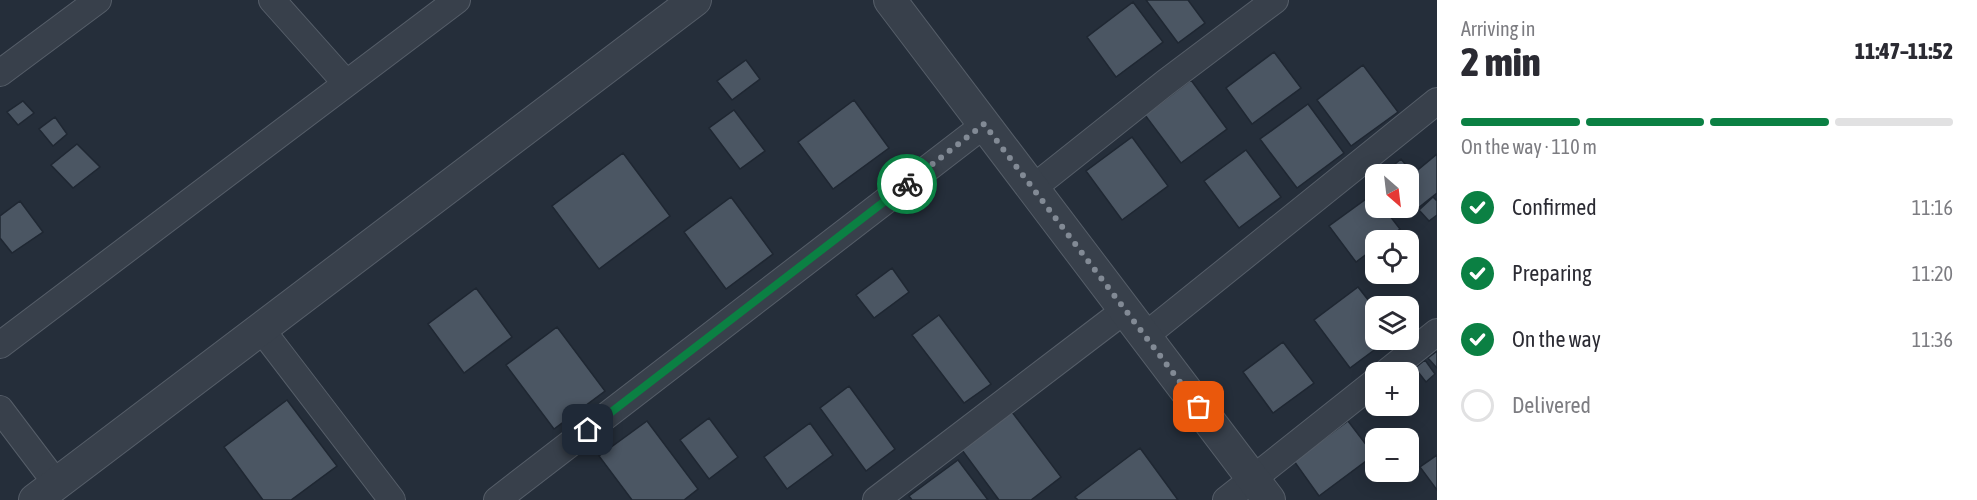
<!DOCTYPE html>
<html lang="en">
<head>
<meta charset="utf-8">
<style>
	body { margin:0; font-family:"Asap Condensed",sans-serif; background:#f7f7f7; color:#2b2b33; height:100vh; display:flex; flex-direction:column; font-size:22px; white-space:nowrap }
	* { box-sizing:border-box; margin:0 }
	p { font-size:20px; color:#7c7c81 }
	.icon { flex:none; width:33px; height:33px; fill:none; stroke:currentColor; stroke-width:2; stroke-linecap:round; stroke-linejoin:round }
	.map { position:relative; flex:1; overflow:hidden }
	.sheet { display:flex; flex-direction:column; background:#fff; width:540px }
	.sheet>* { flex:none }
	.needle { width:39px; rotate:152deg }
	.fabs { position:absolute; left:1365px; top:164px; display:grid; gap:12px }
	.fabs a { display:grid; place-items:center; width:54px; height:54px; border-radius:12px; background:#fff; box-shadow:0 3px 15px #0003; font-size:30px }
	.pin { position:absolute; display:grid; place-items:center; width:51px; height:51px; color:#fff; margin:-26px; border-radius:12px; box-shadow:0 3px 9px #0006 }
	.courier { position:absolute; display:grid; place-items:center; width:60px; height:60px; margin:-30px; border:4px solid #0b8043; border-radius:50%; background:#fff; color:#222; box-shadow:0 2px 8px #0007 }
	.headline em { font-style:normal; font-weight:800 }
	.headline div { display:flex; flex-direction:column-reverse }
	.headline { display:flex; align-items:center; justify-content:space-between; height:102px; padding:0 24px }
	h1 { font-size:39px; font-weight:800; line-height:45px }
	.bar { display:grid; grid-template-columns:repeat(4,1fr); gap:9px 6px; align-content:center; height:72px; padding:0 24px }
	.bar i { height:8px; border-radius:4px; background:#e1e1e2 }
	.bar .selected { background:#0b8043 }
	.bar p { grid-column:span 4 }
	ol { padding:0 24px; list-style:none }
	li { display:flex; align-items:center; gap:18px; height:66px }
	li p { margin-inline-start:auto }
	li .icon { padding:6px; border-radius:50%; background:#0b8043; color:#fff; stroke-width:4 }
	li:last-child { color:#7c7c81 }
	li i { width:33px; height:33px; border:3px solid #e1e1e2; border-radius:50% }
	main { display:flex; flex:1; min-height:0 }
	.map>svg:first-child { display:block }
	.building { fill:#4b5663; stroke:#1f2732; stroke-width:1.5 }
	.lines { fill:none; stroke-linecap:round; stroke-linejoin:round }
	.minor-casing { stroke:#565e69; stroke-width:28 }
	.tertiary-casing { stroke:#565e69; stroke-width:34 }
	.minor { stroke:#38404b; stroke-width:26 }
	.tertiary { stroke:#38404b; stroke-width:32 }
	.done { stroke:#828a95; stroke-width:6; stroke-dasharray:0 10.8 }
	.route { stroke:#0b8043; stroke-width:8 }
</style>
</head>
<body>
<main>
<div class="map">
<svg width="1437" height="500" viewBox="0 0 1437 500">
	<rect width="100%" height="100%" fill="#252e3a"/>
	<!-- building -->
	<path class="building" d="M1146 0H1188L1205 23 1178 43Z
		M1133 2 1163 42 1116 77 1087 37Z
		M1274 52 1301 88 1252 124 1226 88Z
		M746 60 760 79 732 100 717 81Z
		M1363 65 1398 112 1351 146 1317 100Z
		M1191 80 1227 129 1181 163 1145 115Z
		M854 100 889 148 833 189 798 142Z
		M23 101 34 113 18 125 7 112Z
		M1308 104 1344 153 1297 188 1260 139Z
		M734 110 765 151 740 169 709 128Z
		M55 117 67 134 53 146 39 129Z
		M1132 137 1168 186 1122 220 1086 171Z
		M77 144 100 167 73 188 51 165Z
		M1246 150 1281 197 1239 228 1204 181Z
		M623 153 670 216 599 269 552 206Z
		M1437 154V193L1413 212 1408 207V174H1383L1401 159 1413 174Z
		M1373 194 1376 197V207H1383L1400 229 1385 240H1376V247L1356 262 1329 226Z
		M731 197 773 254 726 289 684 232Z
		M1433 197 1436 200 1437 199V215L1429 221 1419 210Z
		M20 201 43 232 12 253 0 238V216Z
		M892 268 909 292 874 318 856 295Z
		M1358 287 1376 310V339H1389L1350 368 1314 320Z
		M476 288 512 337 464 373 428 324Z
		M939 315 991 384 964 403 912 335Z
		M557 327 605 391 554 429 506 365Z
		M1283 342 1314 383 1273 413 1243 372Z
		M1437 351V368L1428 358Z
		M1425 360 1435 374 1426 382 1415 368Z
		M849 386 895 449 866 471 820 408Z
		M287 400 337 466 291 500H263L224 447Z
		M1012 412 1061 477 1031 500H999L962 450Z
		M709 418 738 457 709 479 680 440Z
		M647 421 698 489 684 500H632L599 456Z
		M1348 421 1374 455 1319 496 1294 461Z
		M810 423 833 455 787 489 764 457Z
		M1140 448 1178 500H1078L1075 497Z
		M1437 455V490L1420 467Z
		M958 460 988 500H912L909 496Z"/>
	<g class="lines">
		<!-- minor casing -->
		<g class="minor-casing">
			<path id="minor" d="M272 0 346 83
				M0 73 98 0
				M1033 188 1165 83 1275 0
				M261 329 392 500
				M1145 336 1437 101
				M0 345 457 0
				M1387 372 1437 332
				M0 409 56 483
				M497 500 984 125
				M876 500 1125 310
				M1226 500 1376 381"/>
		</g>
		<!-- tertiary casing -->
		<g class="tertiary-casing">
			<path id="tertiary" d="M890 0 1269 500
				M35 500 695 0"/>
		</g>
		<!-- minor -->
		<use href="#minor" class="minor"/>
		<!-- tertiary -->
		<use href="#tertiary" class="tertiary"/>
	</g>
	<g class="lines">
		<!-- done -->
		<path class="done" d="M907 184 984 124 1199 407"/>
		<!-- route -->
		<path class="route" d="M588 430 907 184"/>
	</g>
</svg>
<div class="fabs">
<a><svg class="needle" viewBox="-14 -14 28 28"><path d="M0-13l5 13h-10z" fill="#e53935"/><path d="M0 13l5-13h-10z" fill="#7c7c81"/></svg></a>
<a><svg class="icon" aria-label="locate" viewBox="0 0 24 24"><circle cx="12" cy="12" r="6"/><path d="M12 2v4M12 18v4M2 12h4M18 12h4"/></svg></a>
<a><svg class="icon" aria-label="layers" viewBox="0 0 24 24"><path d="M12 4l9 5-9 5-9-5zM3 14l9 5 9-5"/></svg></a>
<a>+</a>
<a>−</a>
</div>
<div class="pin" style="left:1199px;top:407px;background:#ea580c"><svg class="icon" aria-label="bag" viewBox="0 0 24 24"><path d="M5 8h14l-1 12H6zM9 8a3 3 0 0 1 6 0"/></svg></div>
<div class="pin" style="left:588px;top:430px;background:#1f2937"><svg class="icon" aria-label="home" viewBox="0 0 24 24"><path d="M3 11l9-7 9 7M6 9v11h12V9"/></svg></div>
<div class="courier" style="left:907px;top:184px"><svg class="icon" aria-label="bike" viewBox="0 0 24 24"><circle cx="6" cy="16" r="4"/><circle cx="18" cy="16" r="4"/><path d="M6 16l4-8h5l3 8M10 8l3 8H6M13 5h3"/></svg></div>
</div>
<section class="sheet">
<div class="headline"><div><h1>2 min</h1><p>Arriving in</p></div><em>11:47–11:52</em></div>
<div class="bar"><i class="selected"></i><i class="selected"></i><i class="selected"></i><i></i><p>On the way · 110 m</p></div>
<ol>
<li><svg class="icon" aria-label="check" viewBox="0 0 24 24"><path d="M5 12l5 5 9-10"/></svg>Confirmed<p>11:16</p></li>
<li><svg class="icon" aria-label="check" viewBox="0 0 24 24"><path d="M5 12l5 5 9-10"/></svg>Preparing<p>11:20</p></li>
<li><svg class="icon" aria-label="check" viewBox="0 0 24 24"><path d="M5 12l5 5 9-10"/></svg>On the way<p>11:36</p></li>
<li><i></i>Delivered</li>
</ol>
</section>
</main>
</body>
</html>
